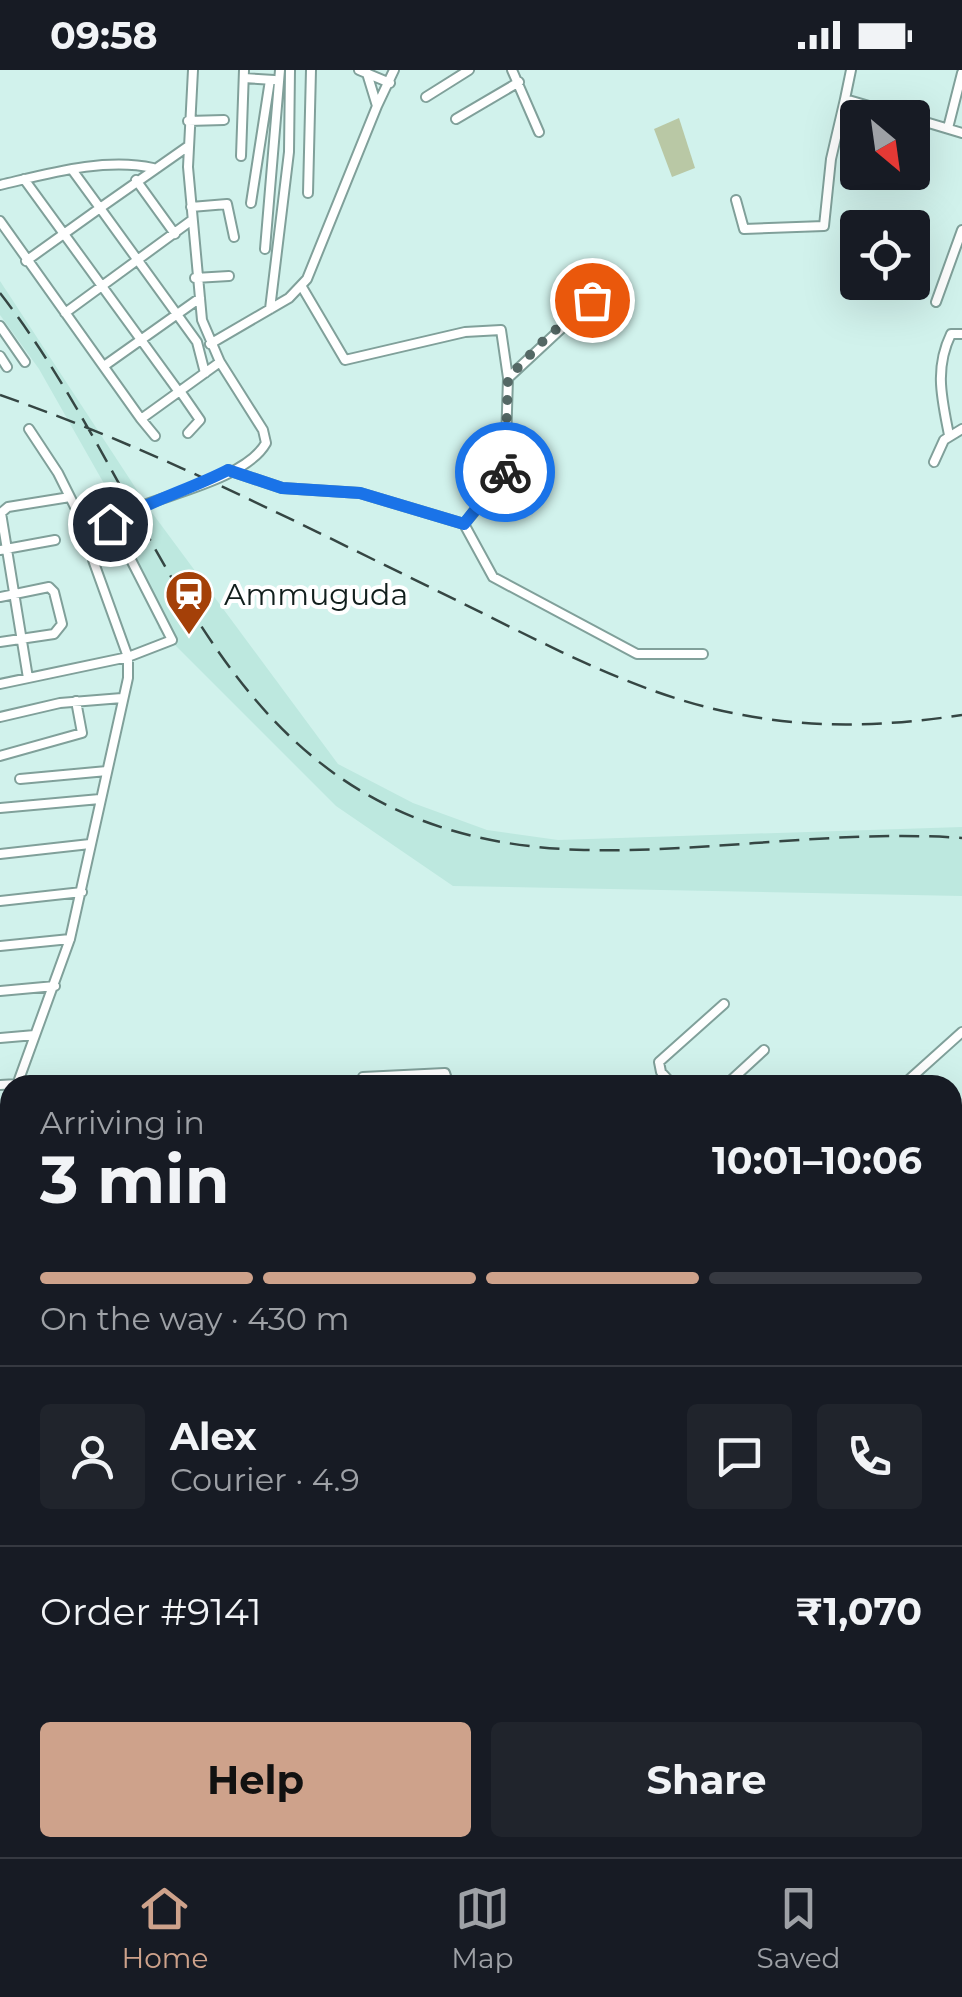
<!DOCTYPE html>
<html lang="en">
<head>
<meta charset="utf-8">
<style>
	body { margin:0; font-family:Montserrat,sans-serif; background:#20242c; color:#f1f3f6; height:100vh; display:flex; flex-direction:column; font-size:38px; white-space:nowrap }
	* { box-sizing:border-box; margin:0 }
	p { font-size:32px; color:#9ea1a6 }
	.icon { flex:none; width:55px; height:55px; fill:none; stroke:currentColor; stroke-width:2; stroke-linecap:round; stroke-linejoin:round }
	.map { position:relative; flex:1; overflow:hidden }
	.sheet { position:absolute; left:0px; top:1005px; width:962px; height:782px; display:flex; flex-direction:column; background:#171b24; border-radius:30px 30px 0 0; box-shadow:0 10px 40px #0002 }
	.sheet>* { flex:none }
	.needle { width:65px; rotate:151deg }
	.tools { position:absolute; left:840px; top:30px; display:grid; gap:20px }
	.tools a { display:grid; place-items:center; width:90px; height:90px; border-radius:10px; background:#171b24; box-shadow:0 10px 40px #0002; font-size:50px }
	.pin { position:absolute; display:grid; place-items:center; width:85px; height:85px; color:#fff; margin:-42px; border:5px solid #fff; border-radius:50%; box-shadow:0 2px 10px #0007 }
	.courier { position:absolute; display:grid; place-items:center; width:100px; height:100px; margin:-50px; border:8px solid #1a73e8; border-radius:50%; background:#fff; color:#222; box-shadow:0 2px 12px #0007 }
	.head em { font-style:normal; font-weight:700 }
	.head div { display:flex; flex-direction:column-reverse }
	.head { display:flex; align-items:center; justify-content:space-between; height:170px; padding:0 40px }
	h1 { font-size:65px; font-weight:700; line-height:75px }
	.bar { display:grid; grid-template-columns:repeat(4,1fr); gap:15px 10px; align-content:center; height:120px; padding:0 40px }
	.bar i { height:12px; border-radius:8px; background:#363941 }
	.bar .selected { background:#cea28b }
	.bar p { grid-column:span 4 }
	.line { display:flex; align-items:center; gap:25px; padding:0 40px; border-top:2px solid #363941 }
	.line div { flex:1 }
	.round { display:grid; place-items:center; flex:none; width:105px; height:105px; border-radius:10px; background:#20242c }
	.primary-button { display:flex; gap:20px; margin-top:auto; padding:20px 40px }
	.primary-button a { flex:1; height:115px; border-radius:10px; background:#cea28b; color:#111; font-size:40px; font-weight:700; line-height:115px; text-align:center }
	.primary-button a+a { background:#20242c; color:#f1f3f6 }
	.status { display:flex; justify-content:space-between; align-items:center; height:70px; padding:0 50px; background:#171b24; direction:ltr }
	.status svg { height:28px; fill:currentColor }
	.menu { display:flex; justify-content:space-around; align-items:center; height:140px; border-top:2px solid #363941; background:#171b24; font-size:28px; color:#9ea1a6 }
	.menu a { display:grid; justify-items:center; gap:5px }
	.menu .selected { color:#cea28b }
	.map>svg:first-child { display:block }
	.built { fill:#bde8df }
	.green { fill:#b9c8a5 }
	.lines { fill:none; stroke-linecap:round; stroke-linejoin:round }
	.minor-casing { stroke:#80a09a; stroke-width:12 }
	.major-casing { stroke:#fff; stroke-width:15 }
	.minor { stroke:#fff; stroke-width:8 }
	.major { stroke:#80e2f0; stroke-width:10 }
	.rail { stroke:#354643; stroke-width:2.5; stroke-dasharray:20 10; stroke-linecap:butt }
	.minor-bridge-casing { stroke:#80a09a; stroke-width:12; stroke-linecap:butt }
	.minor-bridge { stroke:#fff; stroke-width:8 }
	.done { stroke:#546865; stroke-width:10; stroke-dasharray:0 18 }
	.route { stroke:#1a73e8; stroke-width:12 }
	.labels { text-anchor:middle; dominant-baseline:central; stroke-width:8; stroke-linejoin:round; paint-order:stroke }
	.poi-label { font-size:30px; fill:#111e1c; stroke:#fff; text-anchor:start }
</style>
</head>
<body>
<div class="status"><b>09:58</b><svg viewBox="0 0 49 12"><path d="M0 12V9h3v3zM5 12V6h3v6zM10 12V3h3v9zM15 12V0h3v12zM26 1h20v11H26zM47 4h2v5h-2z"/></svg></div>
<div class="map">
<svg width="962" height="1787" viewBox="0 0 962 1787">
	<rect width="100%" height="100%" fill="#d1f2ec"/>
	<!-- built -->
	<path class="built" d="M0 211 150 440 338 694 413 733 487 760 558 770 962 757V826L453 816 336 736 158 558 162 547 127 475 136 470 39 299 0 245Z"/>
	<!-- green -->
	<path class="green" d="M679 48 695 98 672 107 654 59Z"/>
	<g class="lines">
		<!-- minor casing -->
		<g class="minor-casing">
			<path id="minor" d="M359 0 390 13
				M512 0 539 62
				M244 8 274 10
				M426 27 469 0
				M845 29 851 0
				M377 36 394 0
				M912 48 962 63
				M456 49 519 12
				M188 51 224 50
				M948 58 962 3
				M187 77 100 138 197 272 205 303
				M241 86 244 0
				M24 109 179 322
				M136 110 175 164
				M0 115C47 104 105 87 153 98
				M308 123 311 0
				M736 130 744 159 824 156 831 89 845 29 910 48
				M251 133 270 10
				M191 137 227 134 234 167
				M0 151 141 349 220 292
				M265 179 280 0
				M26 191 100 138 73 101
				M195 208 229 206
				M302 217 345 290 465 262 501 260 508 308
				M936 232 962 160
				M270 239 289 82 290 0
				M65 243 192 150
				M0 256 25 292
				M210 274 289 228 307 209 377 36 366 0
				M0 286 7 297
				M104 296 200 228
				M180 321 200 350 188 363
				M141 349 155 366
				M29 359 58 403 93 473
				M949 365C942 329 934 299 951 264H962
				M934 392 944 370 962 359
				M228 400 282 418 360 423 464 454 493 507 637 584H703
				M139 437C173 423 247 407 266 373L263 360 220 292 202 250 188 97 193 0
				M464 454 505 405 508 308 592 230
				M0 480 55 470
				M0 527 49 517 54 522 62 554 54 564 0 572
				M28 608 1 443 8 437 70 427
				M0 614 128 587 172 570 127 482
				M0 647 60 633 122 628
				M0 686 82 663 76 631
				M20 709 107 701
				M0 738 100 729
				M0 784 90 774
				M0 831 82 822
				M0 876 70 869
				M0 921 55 916
				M0 968 35 965
				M363 1007 445 1003 449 1015
				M0 1015 18 1014
				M17 1015 70 869 128 608V587L93 490V473L110 454
				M673 1015 661 1002 659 992 724 934
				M726 1015 764 980
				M803 1015V1014
				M903 1015 962 962
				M0 1070 10 1038
				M952 1300 962 1279
				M952 1483 962 1482
				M0 1490 10 1486
				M0 1591 10 1586
				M0 1665 10 1659
				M0 1742 10 1735
				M208 1778 214 1787
				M333 1778 339 1787
				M704 1778 707 1787
				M914 1778 918 1787
				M55 1782 61 1778
				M154 1787 169 1778
				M270 1787 285 1778"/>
		</g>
		<!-- major casing -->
		<g class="major-casing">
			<path id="major" d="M952 1721 962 1717
				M0 1757 10 1761
				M0 1767 10 1771
				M29 1778 53 1787
				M781 1787 805 1778"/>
		</g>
		<!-- minor -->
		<use href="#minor" class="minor"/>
		<!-- major -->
		<use href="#major" class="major"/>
		<!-- rail -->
		<path class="rail" d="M0 223C181 457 214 770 584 780 710 783 836 759 962 768
			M0 325C158 380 306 457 456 530 548 575 641 627 743 645 816 659 889 656 962 645"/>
		<!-- minor-bridge casing -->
		<g class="minor-bridge-casing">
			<path id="minor-bridge" d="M110 454 139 437"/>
		</g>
		<!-- minor-bridge -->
		<use href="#minor-bridge" class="minor-bridge"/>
	</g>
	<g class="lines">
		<!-- done -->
		<path class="done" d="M505 402 508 308 548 266 592 230"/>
		<!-- route -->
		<path class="route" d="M110 454C148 431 189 420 228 400L282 418 360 423 464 454 505 402"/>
	</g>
	<!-- icons -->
	<defs>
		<g id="station-pin" transform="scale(2.5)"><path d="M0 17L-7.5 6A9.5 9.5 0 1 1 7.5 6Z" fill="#a44008" stroke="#fff"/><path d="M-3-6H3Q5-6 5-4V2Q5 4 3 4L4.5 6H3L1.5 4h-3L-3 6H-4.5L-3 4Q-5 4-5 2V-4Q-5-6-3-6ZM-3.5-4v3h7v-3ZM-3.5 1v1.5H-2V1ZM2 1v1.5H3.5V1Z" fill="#fff"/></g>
	</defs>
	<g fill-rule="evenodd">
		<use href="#station-pin" x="189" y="524"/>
	</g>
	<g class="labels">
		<!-- poi labels -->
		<g class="poi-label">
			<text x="224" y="524">Ammuguda</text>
		</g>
	</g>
</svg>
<div class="tools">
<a><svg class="needle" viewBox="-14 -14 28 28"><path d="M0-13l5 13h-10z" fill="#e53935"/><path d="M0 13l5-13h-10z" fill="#9ea1a6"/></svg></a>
<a><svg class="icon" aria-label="locate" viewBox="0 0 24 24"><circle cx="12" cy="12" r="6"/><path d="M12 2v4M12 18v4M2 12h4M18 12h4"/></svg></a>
</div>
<div class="pin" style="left:592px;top:230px;background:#ea580c"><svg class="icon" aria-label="bag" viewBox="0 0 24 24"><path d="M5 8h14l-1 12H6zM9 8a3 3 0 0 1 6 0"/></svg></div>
<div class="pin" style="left:110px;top:454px;background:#1f2937"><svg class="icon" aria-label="home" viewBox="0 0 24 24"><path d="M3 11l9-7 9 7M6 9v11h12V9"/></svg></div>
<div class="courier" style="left:505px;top:402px"><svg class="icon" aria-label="bike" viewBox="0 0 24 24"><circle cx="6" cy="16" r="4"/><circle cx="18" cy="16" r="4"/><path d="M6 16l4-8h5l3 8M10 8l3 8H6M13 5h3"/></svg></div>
<section class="sheet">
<div class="head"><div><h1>3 min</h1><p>Arriving in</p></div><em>10:01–10:06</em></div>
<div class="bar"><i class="selected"></i><i class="selected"></i><i class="selected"></i><i></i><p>On the way · 430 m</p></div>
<div class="line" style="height:180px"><a class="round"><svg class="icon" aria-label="person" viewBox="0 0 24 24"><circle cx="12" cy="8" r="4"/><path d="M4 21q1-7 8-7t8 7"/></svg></a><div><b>Alex</b><p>Courier · 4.9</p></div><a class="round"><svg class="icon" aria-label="chat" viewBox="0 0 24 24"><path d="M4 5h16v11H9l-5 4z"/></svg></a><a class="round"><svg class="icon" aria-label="phone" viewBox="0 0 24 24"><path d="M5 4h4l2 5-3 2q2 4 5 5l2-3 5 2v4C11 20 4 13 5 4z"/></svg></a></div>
<div class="line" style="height:130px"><div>Order #9141</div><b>₹1,070</b></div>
<div class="primary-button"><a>Help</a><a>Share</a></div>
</section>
</div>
<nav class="menu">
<a class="selected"><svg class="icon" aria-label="home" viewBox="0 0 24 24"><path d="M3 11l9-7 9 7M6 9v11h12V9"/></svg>Home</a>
<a><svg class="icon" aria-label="map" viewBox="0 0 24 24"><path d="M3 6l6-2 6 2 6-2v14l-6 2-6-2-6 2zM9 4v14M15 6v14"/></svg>Map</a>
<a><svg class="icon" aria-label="saved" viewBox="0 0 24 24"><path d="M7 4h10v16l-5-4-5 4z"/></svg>Saved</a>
</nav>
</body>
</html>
